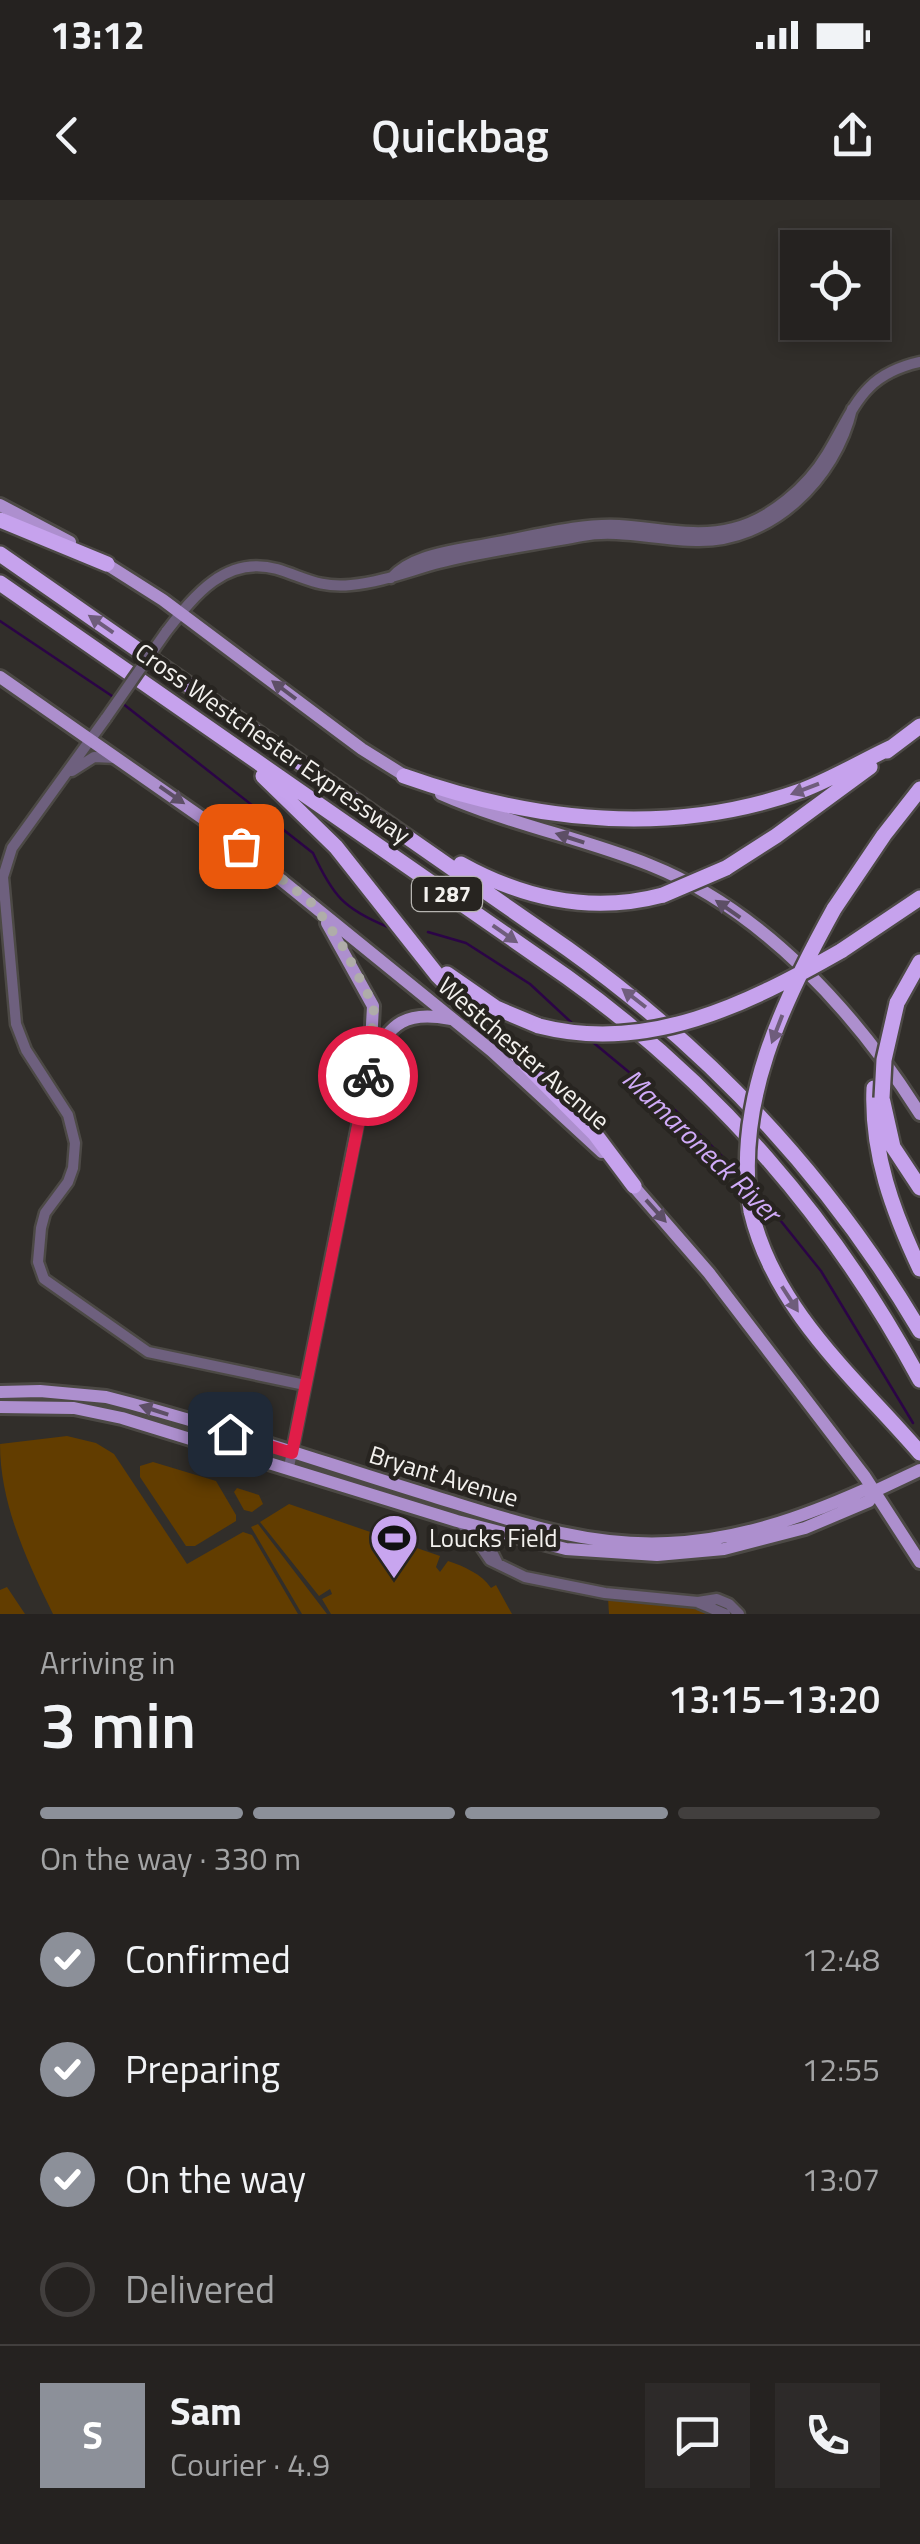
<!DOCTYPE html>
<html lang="en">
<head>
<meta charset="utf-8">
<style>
	body { margin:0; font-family:"Titillium Web",sans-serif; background:#2d2a29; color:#f1f3f6; height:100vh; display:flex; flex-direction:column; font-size:38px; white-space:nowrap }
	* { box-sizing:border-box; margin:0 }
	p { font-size:32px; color:#a3a4a5 }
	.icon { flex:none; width:55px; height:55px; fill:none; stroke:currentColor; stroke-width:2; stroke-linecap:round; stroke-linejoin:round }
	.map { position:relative; height:1414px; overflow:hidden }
	.panel { display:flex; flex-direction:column; background:#252220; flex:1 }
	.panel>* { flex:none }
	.fabs { position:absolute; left:780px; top:30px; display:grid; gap:20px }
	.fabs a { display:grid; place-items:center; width:110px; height:110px; border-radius:0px; background:#252220; box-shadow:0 5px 15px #0003,0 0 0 2px #423f3e; font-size:50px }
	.pin { position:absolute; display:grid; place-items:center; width:85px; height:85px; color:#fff; margin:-42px; border-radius:20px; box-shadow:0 5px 15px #0006 }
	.courier { position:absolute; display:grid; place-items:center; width:100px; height:100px; margin:-50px; border:8px solid #e11d48; border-radius:50%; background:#fff; color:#222; box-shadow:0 2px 12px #0007 }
	.head em { font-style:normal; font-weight:600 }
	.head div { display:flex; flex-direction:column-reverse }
	.head { display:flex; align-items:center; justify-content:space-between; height:170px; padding:0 40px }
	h1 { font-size:65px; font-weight:600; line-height:75px }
	.bar { display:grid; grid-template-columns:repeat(4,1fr); gap:15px 10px; align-content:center; height:120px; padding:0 40px }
	.bar i { height:12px; border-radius:8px; background:#423f3e }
	.bar .selected { background:#8c9099 }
	.bar p { grid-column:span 4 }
	.line { display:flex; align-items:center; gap:25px; padding:0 40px; border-top:2px solid #423f3e }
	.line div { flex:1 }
	.round { display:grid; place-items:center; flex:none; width:105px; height:105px; border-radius:0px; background:#2d2a29 }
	ol { padding:0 40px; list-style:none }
	li { display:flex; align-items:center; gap:30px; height:110px }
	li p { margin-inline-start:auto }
	li .icon { padding:10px; border-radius:50%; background:#8c9099; color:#fff; stroke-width:4 }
	li:last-child { color:#a3a4a5 }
	li i { width:55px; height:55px; border:5px solid #423f3e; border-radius:50% }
	.status { display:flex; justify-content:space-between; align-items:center; height:70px; padding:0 50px; background:#252220; direction:ltr }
	.status svg { height:28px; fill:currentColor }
	header { display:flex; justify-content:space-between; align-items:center; height:130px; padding:0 40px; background:#252220; font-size:45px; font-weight:600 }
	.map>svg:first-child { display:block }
	.green { fill:#623d00 }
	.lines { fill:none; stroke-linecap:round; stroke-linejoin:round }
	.stream { stroke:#2b0446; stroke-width:2.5 }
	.minor-casing { stroke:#4c4945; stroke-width:15 }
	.major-casing { stroke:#4c4945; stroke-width:18 }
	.highway-casing { stroke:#4c4945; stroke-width:20 }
	.minor { stroke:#6e607e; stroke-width:10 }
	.major { stroke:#ad8fce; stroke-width:12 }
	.highway { stroke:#c6a2ed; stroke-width:15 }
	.minor-bridge-casing { stroke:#4c4945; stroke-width:15; stroke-linecap:butt }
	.highway-bridge-casing { stroke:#4c4945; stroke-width:20; stroke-linecap:butt }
	.minor-bridge { stroke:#6e607e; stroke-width:10 }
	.highway-bridge { stroke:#c6a2ed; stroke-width:15 }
	.oneway { fill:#6f5d7c }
	.oneway2 { fill:#5d4f66 }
	.done { stroke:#afada9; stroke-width:10; stroke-dasharray:0 18 }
	.route { stroke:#e11d48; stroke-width:12 }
	.labels { text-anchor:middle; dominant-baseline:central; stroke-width:9; stroke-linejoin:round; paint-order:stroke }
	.shield { fill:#272420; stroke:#b6b4b0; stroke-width:2.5 }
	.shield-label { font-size:22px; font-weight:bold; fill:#f3f1ee }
	.street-label { font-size:25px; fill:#f3f1ee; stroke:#272420 }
	.poi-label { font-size:25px; fill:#f3f1ee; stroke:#272420; text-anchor:start }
	.water-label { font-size:28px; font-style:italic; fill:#d0abf8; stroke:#272420 }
</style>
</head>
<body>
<div class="status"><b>13:12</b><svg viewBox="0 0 49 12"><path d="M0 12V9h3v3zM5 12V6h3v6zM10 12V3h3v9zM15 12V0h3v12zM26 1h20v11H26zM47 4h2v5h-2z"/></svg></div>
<header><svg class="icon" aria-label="back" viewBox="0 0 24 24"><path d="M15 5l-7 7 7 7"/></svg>Quickbag<svg class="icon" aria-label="share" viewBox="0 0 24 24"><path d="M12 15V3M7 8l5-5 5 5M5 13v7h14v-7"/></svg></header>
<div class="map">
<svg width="920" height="1414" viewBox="0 0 920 1414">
	<rect width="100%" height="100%" fill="#312e2a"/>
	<!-- green -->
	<path class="green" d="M67 1236 96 1243 114 1254 187 1364 243 1332 252 1335 298 1414H53C27 1361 0 1304 0 1244Z
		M153 1262 216 1281 236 1315V1321L195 1346H186L140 1277V1266Z
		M237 1288 259 1295 263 1304 252 1312 244 1310 234 1292Z
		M289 1304 440 1356 436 1367 440 1372 448 1361C463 1366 482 1374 491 1388L496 1385 512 1414H331L322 1399 332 1394 330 1389 319 1396 260 1322Z
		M258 1324 327 1414H302L251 1327Z
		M7 1387 25 1414H0V1390Z
		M608 1398 699 1408 711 1414H609Z"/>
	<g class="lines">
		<!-- stream -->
		<path class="stream" d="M0 421 115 498
			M122 503 313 653C333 696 344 709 388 727
			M428 732 466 743 530 784 573 824
			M589 839 676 911 740 974
			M756 990 821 1071 913 1223"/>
		<!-- minor casing -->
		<g class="minor-casing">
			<path id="minor" d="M391 378C400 368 411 362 423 358 447 349 474 347 498 342 537 335 579 323 619 325 657 327 695 338 733 328 770 319 807 287 827 254 855 208 861 175 920 162
				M166 432C194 396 225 355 277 369 306 378 319 388 351 385 382 382 409 371 439 363 486 351 535 345 582 336 619 329 658 341 696 341 771 343 836 279 852 209
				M106 518 12 648 3 677 16 824 26 850 68 915 75 943 73 968 68 982 45 1013 41 1028 38 1062 44 1079 148 1152 305 1185
				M72 571 94 557 116 558
				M289 1267 370 862
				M460 1323 471 1332 490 1360 525 1377 605 1393 698 1402 717 1399 729 1404 739 1414
				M498 1364 492 1352 494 1340 511 1339
				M699 1403 725 1414"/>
		</g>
		<!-- major casing -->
		<g class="major-casing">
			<path id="major" d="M0 305 70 342
				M100 360 163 400 362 549 410 579
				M0 477 221 631 492 851 602 952
				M441 594C509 624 582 638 650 665 763 710 856 813 920 914
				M327 723 373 806 370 862
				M371 860C390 823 407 810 450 819
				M629 981 709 1073 865 1277 920 1362
				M0 1192 40 1191 106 1197C216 1225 324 1263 432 1296 510 1320 585 1347 668 1343 738 1340 801 1318 864 1290L875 1291
				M0 1207 74 1208 122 1218 457 1321 566 1349 657 1355 724 1349 805 1328 869 1301 875 1291 920 1270"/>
		</g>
		<!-- highway casing -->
		<g class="highway-casing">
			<path id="highway" d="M0 320 107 364
				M0 354 568 749C712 852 830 978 920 1131
				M0 383 567 777C715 883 834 1020 920 1180
				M887 551 920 526
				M263 576 336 647 438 776 595 934 634 986
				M404 576C534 622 670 638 803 590 834 578 862 561 892 547
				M461 664C524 699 592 714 663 695
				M726 668 776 636 870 567
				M834 709 884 635 920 589
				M841 751 920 698
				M447 774 496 808 539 826
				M897 803 920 762
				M874 888C871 953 893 1012 920 1069
				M882 898 893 947 920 988
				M751 1011C774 1110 856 1179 920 1253"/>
		</g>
		<!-- minor -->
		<use href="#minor" class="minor"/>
		<!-- major -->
		<use href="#major" class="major"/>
		<!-- highway -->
		<use href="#highway" class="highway"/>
		<!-- minor-bridge casing -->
		<g class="minor-bridge-casing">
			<path id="minor-bridge" d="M106 518 166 432"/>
		</g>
		<!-- highway-bridge casing -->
		<g class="highway-bridge-casing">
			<path id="highway-bridge" d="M663 695 726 668
				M539 826C648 854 748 804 841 751
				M882 898 884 860 897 803
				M751 1011C733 904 783 801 834 709"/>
		</g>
		<!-- minor-bridge -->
		<use href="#minor-bridge" class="minor-bridge"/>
		<!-- highway-bridge -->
		<use href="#highway-bridge" class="highway-bridge"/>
	</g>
	<!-- one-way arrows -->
	<defs><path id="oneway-solid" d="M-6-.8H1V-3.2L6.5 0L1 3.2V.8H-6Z" transform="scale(2.5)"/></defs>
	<g class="oneway">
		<use href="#oneway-solid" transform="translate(101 424) rotate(-145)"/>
		<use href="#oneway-solid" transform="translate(805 589) rotate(159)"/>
		<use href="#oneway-solid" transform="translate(505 734) rotate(35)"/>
		<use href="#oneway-solid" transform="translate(634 798) rotate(-142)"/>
		<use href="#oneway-solid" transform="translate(777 829) rotate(111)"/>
		<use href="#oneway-solid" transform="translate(790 1099) rotate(57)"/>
	</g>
	<g class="oneway2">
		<use href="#oneway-solid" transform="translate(284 490) rotate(-143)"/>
		<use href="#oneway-solid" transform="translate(172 595) rotate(35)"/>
		<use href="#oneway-solid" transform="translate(570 638) rotate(-162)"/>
		<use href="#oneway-solid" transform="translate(728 709) rotate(-145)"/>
		<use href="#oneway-solid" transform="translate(656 1011) rotate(48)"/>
		<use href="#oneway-solid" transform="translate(154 1210) rotate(-162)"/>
	</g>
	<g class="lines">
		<!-- done -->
		<path class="done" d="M241 646 314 705 342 745 374 806 368 876"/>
		<!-- route -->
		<path class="route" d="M230 1234 292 1253 368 876"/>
	</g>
	<!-- icons -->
	<defs>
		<g id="stadium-pin" transform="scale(2.5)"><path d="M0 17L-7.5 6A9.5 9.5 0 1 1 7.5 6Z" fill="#c8a5ef" stroke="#272420"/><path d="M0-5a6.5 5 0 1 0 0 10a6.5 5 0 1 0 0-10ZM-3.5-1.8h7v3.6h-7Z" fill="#111"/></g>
	</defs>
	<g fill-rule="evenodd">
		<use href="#stadium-pin" x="394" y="1338"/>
	</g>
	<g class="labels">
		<!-- shield labels -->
		<rect class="shield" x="412" y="677" width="70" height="34" rx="8"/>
		<g class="shield-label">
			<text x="447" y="694">I 287</text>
		</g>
		<!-- street labels -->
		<g class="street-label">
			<text transform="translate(273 543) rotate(35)">Cross Westchester Expressway</text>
			<text transform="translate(524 853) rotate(41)">Westchester Avenue</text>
			<text transform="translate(444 1276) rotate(17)">Bryant Avenue</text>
		</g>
		<!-- poi labels -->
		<g class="poi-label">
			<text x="429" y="1338">Loucks Field</text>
		</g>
		<!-- water labels -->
		<g class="water-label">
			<text transform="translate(702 945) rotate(44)">Mamaroneck River</text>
		</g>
	</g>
</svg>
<div class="fabs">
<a><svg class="icon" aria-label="locate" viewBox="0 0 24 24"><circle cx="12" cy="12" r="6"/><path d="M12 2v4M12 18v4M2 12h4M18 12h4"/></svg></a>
</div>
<div class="pin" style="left:241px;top:646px;background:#ea580c"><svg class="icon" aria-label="bag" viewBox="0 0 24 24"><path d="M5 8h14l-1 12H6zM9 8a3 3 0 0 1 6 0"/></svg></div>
<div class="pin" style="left:230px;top:1234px;background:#1f2937"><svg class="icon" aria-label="home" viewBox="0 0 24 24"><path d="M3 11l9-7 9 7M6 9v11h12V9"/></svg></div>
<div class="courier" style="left:368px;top:876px"><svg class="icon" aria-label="bike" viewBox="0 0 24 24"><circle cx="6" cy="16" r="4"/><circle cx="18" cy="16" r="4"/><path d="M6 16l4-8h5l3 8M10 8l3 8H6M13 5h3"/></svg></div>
</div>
<section class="panel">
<div class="head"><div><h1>3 min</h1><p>Arriving in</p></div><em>13:15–13:20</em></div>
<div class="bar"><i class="selected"></i><i class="selected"></i><i class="selected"></i><i></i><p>On the way · 330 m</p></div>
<ol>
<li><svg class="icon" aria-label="check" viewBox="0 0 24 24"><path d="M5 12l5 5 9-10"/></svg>Confirmed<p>12:48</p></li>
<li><svg class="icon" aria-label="check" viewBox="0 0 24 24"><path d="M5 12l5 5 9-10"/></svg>Preparing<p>12:55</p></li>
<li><svg class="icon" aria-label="check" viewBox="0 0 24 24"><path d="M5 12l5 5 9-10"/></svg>On the way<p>13:07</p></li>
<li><i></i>Delivered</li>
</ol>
<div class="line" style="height:180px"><b class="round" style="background:#8c9099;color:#fff">S</b><div><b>Sam</b><p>Courier · 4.9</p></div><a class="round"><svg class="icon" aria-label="chat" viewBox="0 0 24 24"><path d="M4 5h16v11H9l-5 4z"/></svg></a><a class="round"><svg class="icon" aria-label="phone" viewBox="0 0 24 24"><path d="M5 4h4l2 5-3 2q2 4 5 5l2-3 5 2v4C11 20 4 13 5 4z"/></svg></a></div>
</section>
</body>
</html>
